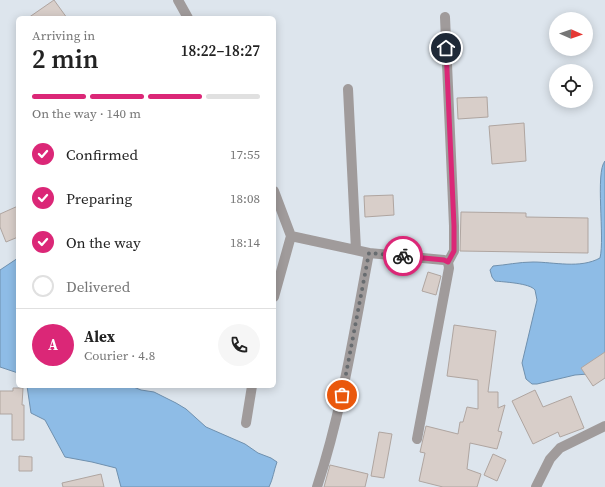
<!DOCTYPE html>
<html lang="en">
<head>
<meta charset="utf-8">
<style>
	body { margin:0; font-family:"Source Serif 4",serif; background:#f6f6f6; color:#222; height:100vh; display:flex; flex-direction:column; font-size:15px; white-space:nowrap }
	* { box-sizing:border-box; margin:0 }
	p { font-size:13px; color:#767676 }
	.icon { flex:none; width:22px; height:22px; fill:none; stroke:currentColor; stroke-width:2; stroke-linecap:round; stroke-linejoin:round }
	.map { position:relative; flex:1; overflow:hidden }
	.sheet { position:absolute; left:16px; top:16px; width:260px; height:372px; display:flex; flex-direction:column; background:#fff; border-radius:6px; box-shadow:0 2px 10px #0003 }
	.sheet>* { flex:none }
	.needle { width:26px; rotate:92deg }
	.fabs { position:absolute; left:549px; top:12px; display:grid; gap:8px }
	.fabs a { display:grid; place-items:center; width:44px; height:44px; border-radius:50%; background:#fff; box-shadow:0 2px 10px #0003; font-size:20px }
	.pin { position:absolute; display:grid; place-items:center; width:34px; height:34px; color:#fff; margin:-17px; border:2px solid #fff; border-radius:50%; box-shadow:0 1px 4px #0007 }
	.courier { position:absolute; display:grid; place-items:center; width:40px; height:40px; margin:-20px; border:3px solid #db2777; border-radius:50%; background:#fff; color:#222; box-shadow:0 1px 5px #0007 }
	.overview em { font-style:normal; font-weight:600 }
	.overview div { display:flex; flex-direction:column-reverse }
	.overview { display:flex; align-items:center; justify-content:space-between; height:68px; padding:0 16px }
	h1 { font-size:26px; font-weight:600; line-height:30px }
	.bar { display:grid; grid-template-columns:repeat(4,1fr); gap:6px 4px; align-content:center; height:48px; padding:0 16px }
	.bar i { height:5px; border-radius:3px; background:#e0e0e0 }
	.bar .current { background:#db2777 }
	.bar p { grid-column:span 4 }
	.line { display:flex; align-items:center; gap:10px; padding:0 16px; border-top:1px solid #e0e0e0 }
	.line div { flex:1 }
	.round { display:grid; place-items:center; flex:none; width:42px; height:42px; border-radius:21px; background:#f6f6f6 }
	ol { padding:0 16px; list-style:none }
	li { display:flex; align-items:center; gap:12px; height:44px }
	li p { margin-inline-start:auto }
	li .icon { padding:4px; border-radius:50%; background:#db2777; color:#fff; stroke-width:4 }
	li:last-child { color:#767676 }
	li i { width:22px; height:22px; border:2px solid #e0e0e0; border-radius:50% }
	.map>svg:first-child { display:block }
	.water { fill:#8ebce6; stroke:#6f90ae }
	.building { fill:#d8cec9; stroke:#afa5a0 }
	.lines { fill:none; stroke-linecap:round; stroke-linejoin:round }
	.minor { stroke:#a09b9b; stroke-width:10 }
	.done { stroke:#676c70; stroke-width:4; stroke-dasharray:0 7.2 }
	.route { stroke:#db2777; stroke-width:5 }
</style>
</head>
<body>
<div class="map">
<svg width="605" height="487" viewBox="0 0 605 487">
	<rect width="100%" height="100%" fill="#dde5ed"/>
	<!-- water -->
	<path class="water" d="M605 161V364L588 374 575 375 537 384H532L526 379 522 363 537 300C536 297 536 293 535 290 530 283 503 282 495 281L492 277 490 270 493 266C506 265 519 262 533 262 554 262 580 269 600 258 605 238 595 172 605 161Z
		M18 258V373L0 367V270Z
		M27 386H131L141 390 154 392 176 403 186 409 206 427 245 444 258 453 271 458 277 462C274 470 273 479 269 487H121L116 468 92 462 65 457 45 420 31 413Z"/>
	<!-- building -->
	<path class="building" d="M54 0 67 18H28Z
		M487 97 488 117 458 119 457 98Z
		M524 123 526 161 492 164 489 126Z
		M393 195 394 215 365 217 364 196Z
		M18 206V237L6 242 0 227V214Z
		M461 212 526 213V217L588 218V253L460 251Z
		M428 272 441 276 436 295 422 291Z
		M454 325 496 331 488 392H498V408L505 405 498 431 502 432 497 449 470 443 467 469 481 474 477 487H443L419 481 425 453 420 452 426 426 458 434 460 422H463L467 407 478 409V380L447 376Z
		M605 352V378L593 386 581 368Z
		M13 388H23L22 405H24V440H12V414H0V391H13Z
		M535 390 543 407 571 396 584 428 560 437 558 432 533 444 512 401Z
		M379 432 392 434 384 478 371 476Z
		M493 454 506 460 497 481 484 475Z
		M19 456 32 457V471H19Z
		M330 465 368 474 365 487H324Z
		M101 474 104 487H63L62 483Z"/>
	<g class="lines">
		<!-- minor -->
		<path class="minor" d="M178 0 188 18
			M445 17 454 226V251L448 262
			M348 89 356 250
			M274 191 291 236 369 253C354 332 342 411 317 487
			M369 253 444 260 448 262 449 268 417 439
			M274 297 291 236
			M246 423 252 386
			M536 487 550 459 560 448 605 426"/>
	</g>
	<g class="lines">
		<!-- done -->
		<path class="done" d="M342 395 369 253 403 256"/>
		<!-- route -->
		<path class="route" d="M403 256 444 260 448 262 454 251V226L446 48"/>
	</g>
</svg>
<div class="fabs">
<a><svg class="needle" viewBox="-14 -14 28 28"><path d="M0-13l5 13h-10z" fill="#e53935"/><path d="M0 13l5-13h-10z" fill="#767676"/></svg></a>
<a><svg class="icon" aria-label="locate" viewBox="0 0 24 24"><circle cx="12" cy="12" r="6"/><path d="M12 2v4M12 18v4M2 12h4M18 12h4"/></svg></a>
</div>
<div class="pin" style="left:342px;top:395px;background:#ea580c"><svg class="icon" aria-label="bag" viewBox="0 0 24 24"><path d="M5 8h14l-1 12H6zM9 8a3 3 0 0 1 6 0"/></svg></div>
<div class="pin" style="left:446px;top:48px;background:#1f2937"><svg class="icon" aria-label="home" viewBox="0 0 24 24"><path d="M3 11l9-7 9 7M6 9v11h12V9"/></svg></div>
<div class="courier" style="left:403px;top:256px"><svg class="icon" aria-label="bike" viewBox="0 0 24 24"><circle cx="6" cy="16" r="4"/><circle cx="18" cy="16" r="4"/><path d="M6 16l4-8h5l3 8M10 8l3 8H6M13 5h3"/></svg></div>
<section class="sheet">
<div class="overview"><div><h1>2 min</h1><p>Arriving in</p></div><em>18:22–18:27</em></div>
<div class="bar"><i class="current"></i><i class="current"></i><i class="current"></i><i></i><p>On the way · 140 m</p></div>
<ol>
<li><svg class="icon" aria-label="check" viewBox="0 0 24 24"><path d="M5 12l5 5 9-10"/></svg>Confirmed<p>17:55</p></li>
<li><svg class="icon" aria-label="check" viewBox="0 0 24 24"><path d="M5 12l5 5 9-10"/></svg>Preparing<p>18:08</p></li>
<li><svg class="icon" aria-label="check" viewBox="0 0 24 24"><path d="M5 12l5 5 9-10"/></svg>On the way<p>18:14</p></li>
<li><i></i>Delivered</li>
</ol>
<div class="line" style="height:72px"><b class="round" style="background:#db2777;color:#fff">A</b><div><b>Alex</b><p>Courier · 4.8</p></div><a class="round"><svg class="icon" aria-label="phone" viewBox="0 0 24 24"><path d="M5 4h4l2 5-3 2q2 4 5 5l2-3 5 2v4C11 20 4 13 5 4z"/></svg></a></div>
</section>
</div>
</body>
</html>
